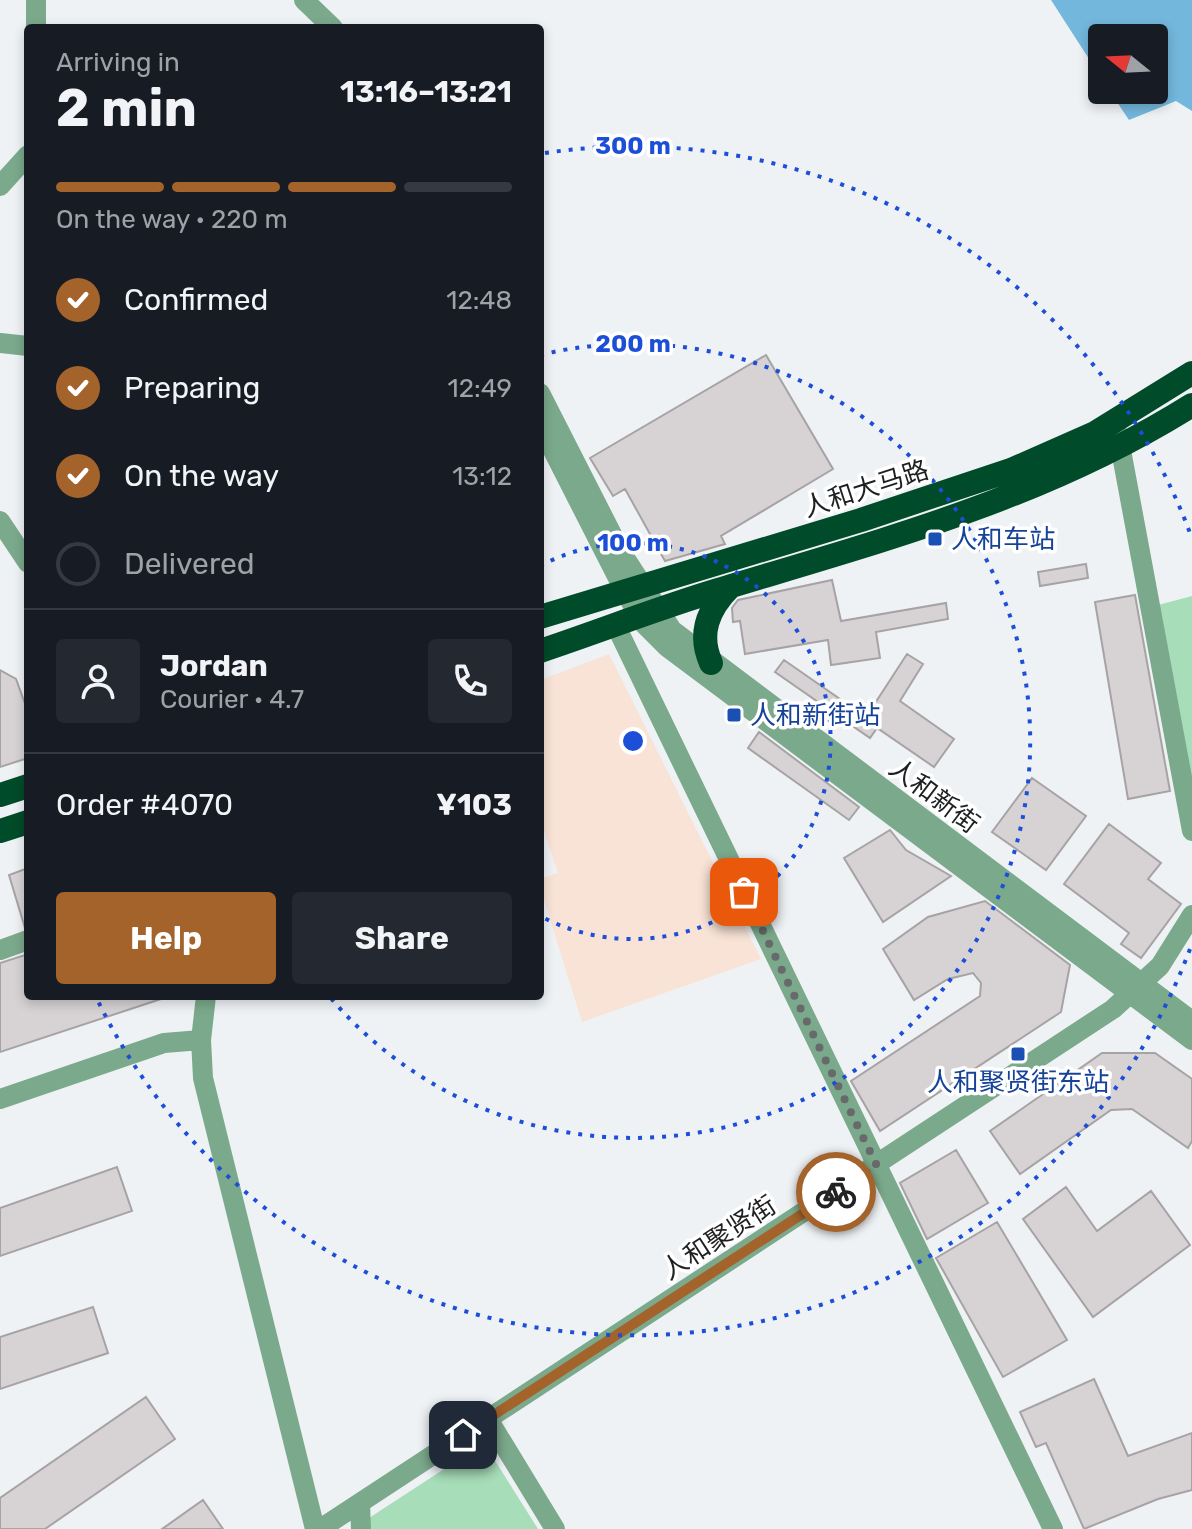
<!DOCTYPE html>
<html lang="en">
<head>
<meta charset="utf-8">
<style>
	body { margin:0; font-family:Rubik,"Noto Sans SC",sans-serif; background:#242831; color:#f1f3f6; height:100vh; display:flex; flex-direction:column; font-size:30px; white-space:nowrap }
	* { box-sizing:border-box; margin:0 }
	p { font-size:26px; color:#9ea1a6 }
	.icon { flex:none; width:44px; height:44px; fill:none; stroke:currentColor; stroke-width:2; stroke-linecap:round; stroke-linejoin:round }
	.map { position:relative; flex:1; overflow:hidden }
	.sheet { position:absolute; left:24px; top:24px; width:520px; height:976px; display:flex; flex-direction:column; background:#171b24; border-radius:8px; box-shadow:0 4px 12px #0003 }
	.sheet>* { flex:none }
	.needle { width:52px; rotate:288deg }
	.buttons { position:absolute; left:1088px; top:24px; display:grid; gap:16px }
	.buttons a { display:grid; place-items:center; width:80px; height:80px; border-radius:8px; background:#171b24; box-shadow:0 4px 12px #0003; font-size:40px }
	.pin { position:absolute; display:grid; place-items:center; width:68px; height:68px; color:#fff; margin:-34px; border-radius:16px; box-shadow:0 4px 12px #0006 }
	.courier { position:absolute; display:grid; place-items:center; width:80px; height:80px; margin:-40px; border:6px solid #a3632b; border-radius:50%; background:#fff; color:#222; box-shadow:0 2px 10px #0007 }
	.headline em { font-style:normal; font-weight:700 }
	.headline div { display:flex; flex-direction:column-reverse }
	.headline { display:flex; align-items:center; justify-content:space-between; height:136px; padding:0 32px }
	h1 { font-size:52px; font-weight:700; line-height:60px }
	.bar { display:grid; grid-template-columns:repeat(4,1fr); gap:12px 8px; align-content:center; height:96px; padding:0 32px }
	.bar i { height:10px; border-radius:6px; background:#363941 }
	.bar .current { background:#a3632b }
	.bar p { grid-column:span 4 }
	.line { display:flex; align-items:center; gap:20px; padding:0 32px; border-top:2px solid #363941 }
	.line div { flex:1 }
	.round { display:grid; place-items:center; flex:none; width:84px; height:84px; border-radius:8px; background:#242831 }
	ol { padding:0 32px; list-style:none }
	li { display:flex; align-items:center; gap:24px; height:88px }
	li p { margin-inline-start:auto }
	li .icon { padding:8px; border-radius:50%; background:#a3632b; color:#fff; stroke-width:4 }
	li:last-child { color:#9ea1a6 }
	li i { width:44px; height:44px; border:4px solid #363941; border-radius:50% }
	.button { display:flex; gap:16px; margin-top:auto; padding:16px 32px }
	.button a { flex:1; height:92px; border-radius:8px; background:#a3632b; color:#fff; font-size:32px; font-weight:700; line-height:92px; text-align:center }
	.button a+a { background:#242831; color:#f1f3f6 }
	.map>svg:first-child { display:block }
	.industrial { fill:#f9e3d6 }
	.green { fill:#a7ddb9 }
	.water { fill:#73b7dc }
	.building { fill:#d7d3d4; stroke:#a7a3a4; stroke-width:2 }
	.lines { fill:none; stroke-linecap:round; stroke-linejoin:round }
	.minor { stroke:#7ba98b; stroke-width:20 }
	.highway { stroke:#004b29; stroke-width:24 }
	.done { stroke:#67696b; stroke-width:8; stroke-dasharray:0 14.4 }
	.route { stroke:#a3632b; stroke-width:10 }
	.ring { fill:none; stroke:#1d4ed8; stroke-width:4; stroke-dasharray:4 8 }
	.transit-dot { fill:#1a4fb4; stroke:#fff; stroke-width:3 }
	.labels { text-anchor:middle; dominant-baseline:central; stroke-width:7; stroke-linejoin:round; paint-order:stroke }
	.street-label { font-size:26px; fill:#1e1f20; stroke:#fff }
	.transit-label { font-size:26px; fill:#164399; stroke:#fff; text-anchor:start }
	.centre { fill:#1d4ed8; stroke:#fff; stroke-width:4 }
	.ring-label { font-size:24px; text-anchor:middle; font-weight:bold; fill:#1d4ed8; stroke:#fff; stroke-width:7; stroke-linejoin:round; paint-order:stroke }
</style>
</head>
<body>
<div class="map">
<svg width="1192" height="1529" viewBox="0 0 1192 1529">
	<rect width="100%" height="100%" fill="#eff2f5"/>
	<!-- industrial -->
	<path class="industrial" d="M609 654 761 959 582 1022 540 887V879L558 873 540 819V680Z"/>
	<!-- green -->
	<path class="green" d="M1192 596V797L1158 605Z
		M484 1443 538 1529H369V1518Z"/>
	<!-- water -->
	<path class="water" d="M1051 0H1192V111L1176 101 1129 120 1109 90H1154V38H1102V79Z"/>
	<!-- building -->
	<path class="building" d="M766 355 833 469 721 536 725 544 665 561 625 489 613 496 590 458Z
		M1086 564 1088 578 1040 586 1038 572Z
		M832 580 841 621 946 603 948 619 876 632 880 658 831 665 828 640 745 654 740 621 733 622 732 608 738 600Z
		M1135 595 1170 791 1128 799 1095 602Z
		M907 654 923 664 900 701 954 739 934 767 877 728 870 738 775 672 784 660 866 717Z
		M0 670 16 679 28 712V758L0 767Z
		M759 732 859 807 849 820 748 748Z
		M1032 778 1086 816 1046 870 992 832Z
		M1109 824 1161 863 1148 879 1181 904 1141 958 1121 944 1129 933 1064 884Z
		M890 830 906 850 951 876 883 922 844 858Z
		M28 868V927L25 928 9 875Z
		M985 901 1070 965 1061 1012 880 1131 851 1081 980 996 981 983 973 973 948 979 914 1000 883 949 928 917Z
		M28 954V996L164 998 0 1052V963Z
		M1102 1053H1155L1192 1079V1141L1188 1148 1132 1109 1111 1110 1020 1174 990 1131Z
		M956 1150 988 1203 927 1239 900 1183Z
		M117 1167 132 1211 0 1256V1208Z
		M1066 1187 1097 1231 1151 1191 1190 1245 1093 1317 1023 1219Z
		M997 1222 1067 1340 1003 1377 936 1258Z
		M93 1307 108 1353 0 1389V1337Z
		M1094 1379 1128 1456 1192 1433V1490L1158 1499 1084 1529 1046 1443 1036 1447 1020 1412Z
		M146 1397 175 1439 45 1529H0V1498Z
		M203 1500 223 1529H162Z"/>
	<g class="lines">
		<!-- minor -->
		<path class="minor" d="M36 0V28
			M304 0 333 28
			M0 186 28 155
			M0 343 28 346
			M540 393 621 552 672 630 1192 1021
			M540 425 625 592 645 625 667 647 1192 1040
			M1118 434 1192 831
			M0 521 28 563
			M616 626 1053 1529
			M0 950 28 940
			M206 996 201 1040 203 1078 315 1529
			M0 1099 164 1043 201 1040
			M488 1419 555 1529
			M360 1503 361 1529
			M320 1529 1113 1009 1160 966 1192 915"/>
		<!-- highway -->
		<path class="highway" d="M540 617 861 520 1011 470 1095 433 1192 373
			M540 651C600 631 658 608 718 590 883 540 1044 498 1192 405
			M711 663C698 634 708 609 730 587
			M0 795 28 786
			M0 831 28 822"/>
	</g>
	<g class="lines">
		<!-- done -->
		<path class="done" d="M744 892 877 1166 836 1192"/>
		<!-- route -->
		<path class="route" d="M463 1435 836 1192"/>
	</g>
	<!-- distance rings -->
	<g class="ring">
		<path d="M540 566A198 198 0 1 1 540 916"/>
		<path d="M540 355A397 397 0 1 1 329 996"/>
		<path d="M1190 949A595 595 0 0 1 96 997M545 153A595 595 0 0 1 1190 533"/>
	</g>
	<!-- markers -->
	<g class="transit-dot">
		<rect x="927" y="531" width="16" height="16" rx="4"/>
		<rect x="726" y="707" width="16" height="16" rx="4"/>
		<rect x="1010" y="1046" width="16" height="16" rx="4"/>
	</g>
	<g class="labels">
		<!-- street labels -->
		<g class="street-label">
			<text transform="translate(866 489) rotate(-18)">人和大马路</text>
			<text transform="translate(934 796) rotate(37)">人和新街</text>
			<text transform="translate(719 1238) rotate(-33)">人和聚贤街</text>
		</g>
		<!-- transit labels -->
		<g class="transit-label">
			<text x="951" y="539">人和车站</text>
			<text x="750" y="715">人和新街站</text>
			<text x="1018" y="1082" text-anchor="middle">人和聚贤街东站</text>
		</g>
	</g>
	<circle cx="633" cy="741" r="12" class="centre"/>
	<g class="ring-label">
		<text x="633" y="154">300 m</text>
		<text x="633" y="352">200 m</text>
		<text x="633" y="551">100 m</text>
	</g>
</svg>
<div class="buttons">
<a><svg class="needle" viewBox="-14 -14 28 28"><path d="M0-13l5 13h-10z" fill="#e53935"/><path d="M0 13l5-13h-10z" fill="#9ea1a6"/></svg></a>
</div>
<div class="pin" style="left:744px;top:892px;background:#ea580c"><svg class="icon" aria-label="bag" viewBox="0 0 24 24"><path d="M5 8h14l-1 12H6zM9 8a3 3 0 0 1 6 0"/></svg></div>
<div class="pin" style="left:463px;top:1435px;background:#1f2937"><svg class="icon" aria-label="home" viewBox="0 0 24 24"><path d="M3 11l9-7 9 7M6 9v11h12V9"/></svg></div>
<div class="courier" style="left:836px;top:1192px"><svg class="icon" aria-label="bike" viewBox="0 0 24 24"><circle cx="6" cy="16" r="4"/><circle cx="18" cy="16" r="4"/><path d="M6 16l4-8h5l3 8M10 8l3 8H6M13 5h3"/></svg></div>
<section class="sheet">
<div class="headline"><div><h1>2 min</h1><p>Arriving in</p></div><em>13:16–13:21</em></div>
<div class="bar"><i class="current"></i><i class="current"></i><i class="current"></i><i></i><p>On the way · 220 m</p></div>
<ol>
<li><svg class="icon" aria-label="check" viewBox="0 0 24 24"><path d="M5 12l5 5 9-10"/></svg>Confirmed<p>12:48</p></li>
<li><svg class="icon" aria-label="check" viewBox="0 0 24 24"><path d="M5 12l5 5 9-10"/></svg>Preparing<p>12:49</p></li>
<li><svg class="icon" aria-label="check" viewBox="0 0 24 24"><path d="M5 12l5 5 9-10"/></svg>On the way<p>13:12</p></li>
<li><i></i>Delivered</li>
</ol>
<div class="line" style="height:144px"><a class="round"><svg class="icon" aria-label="person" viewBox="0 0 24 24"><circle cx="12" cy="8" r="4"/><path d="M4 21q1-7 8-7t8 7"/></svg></a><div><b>Jordan</b><p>Courier · 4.7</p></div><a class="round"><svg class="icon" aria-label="phone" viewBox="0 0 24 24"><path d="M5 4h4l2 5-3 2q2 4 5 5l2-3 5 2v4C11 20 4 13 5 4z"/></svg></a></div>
<div class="line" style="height:104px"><div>Order #4070</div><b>¥103</b></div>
<div class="button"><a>Help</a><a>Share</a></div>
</section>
</div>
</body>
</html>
